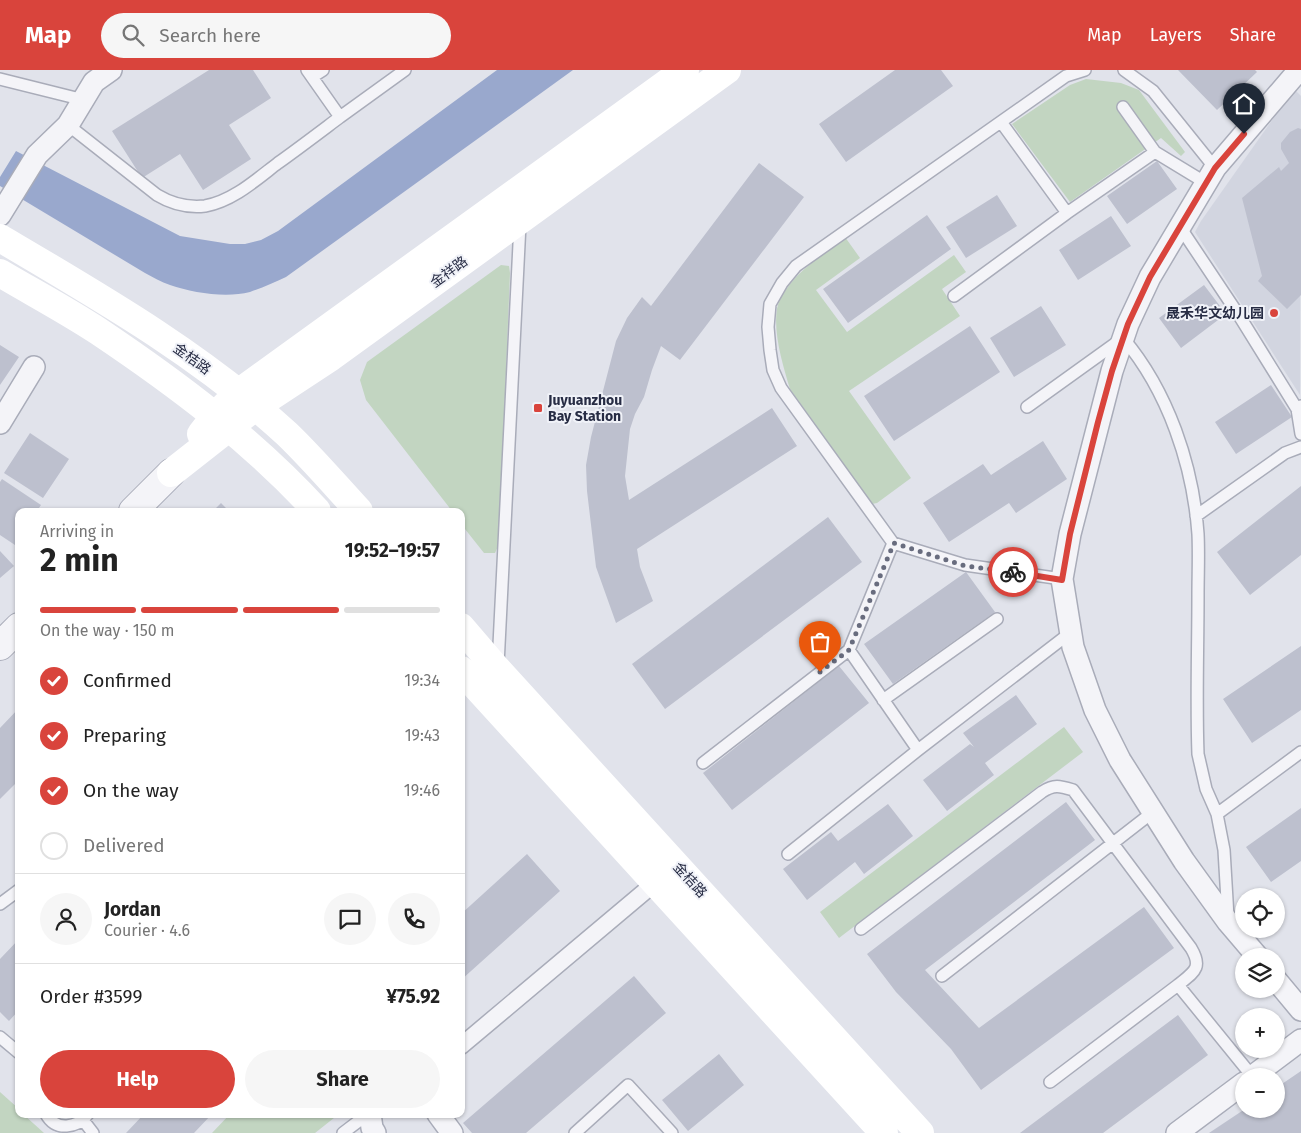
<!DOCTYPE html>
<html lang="en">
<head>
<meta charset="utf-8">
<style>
	body { margin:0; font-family:"Fira Sans","Noto Sans SC",sans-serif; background:#f6f6f6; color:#222; height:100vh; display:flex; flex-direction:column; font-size:19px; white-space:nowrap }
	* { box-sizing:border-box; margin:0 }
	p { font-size:16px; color:#767676 }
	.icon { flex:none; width:28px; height:28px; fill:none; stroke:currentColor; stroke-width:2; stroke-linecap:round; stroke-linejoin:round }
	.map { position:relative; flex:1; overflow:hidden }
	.details { position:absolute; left:15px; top:438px; width:450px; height:610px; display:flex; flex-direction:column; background:#fff; border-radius:10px; box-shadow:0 1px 4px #0004 }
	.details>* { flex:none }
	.buttons { position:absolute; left:1235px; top:818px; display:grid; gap:10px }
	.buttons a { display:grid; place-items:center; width:50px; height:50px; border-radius:50%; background:#fff; box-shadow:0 1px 4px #0004; font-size:25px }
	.pin { position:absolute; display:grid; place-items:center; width:42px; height:42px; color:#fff; margin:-51px -21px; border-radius:50% 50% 50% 0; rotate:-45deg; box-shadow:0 0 5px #0007 }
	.pin .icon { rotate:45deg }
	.courier { position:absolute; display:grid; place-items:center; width:50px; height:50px; margin:-25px; border:4px solid #d9443c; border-radius:50%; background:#fff; color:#222; box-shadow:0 1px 6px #0007 }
	.summary em { font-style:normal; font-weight:700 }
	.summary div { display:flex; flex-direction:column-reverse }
	.summary { display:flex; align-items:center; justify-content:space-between; height:85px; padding:0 25px }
	h1 { font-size:32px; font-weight:700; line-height:38px }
	.bar { display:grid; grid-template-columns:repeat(4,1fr); gap:8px 5px; align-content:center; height:60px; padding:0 25px }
	.bar i { height:6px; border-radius:4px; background:#e0e0e0 }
	.bar .selected { background:#d9443c }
	.bar p { grid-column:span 4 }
	.line { display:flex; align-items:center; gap:12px; padding:0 25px; border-top:1px solid #e0e0e0 }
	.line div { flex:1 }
	.round { display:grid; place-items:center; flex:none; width:52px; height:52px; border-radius:26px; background:#f6f6f6 }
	ol { padding:0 25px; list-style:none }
	li { display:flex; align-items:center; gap:15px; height:55px }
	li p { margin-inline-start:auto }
	li .icon { padding:5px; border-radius:50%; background:#d9443c; color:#fff; stroke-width:4 }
	li:last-child { color:#767676 }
	li i { width:28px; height:28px; border:2px solid #e0e0e0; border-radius:50% }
	.cta { display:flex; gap:10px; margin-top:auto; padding:10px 25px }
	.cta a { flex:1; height:58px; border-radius:30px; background:#d9443c; color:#fff; font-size:20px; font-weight:700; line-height:58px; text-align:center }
	.cta a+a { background:#f6f6f6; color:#222 }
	header { display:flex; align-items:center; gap:30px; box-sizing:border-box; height:70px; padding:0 25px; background:#d9443c; color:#fff }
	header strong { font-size:24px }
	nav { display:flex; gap:28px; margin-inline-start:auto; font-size:18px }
	.search { width:350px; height:45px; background:#f6f6f6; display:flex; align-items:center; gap:12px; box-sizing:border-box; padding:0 18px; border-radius:28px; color:#767676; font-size:19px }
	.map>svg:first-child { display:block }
	.built { fill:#d2d5e0 }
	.green { fill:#c2d5c1 }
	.water { fill:#99a8cd }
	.building { fill:#bdc0ce }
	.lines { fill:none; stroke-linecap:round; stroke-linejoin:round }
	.service-casing { stroke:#a9acb9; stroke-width:14 }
	.pedestrian-casing { stroke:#a9acb9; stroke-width:19 }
	.minor-casing { stroke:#a9acb9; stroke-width:24 }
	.tertiary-casing { stroke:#a9acb9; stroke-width:30 }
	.service { stroke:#f4f4f8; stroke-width:11 }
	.pedestrian { stroke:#f4f4f8; stroke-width:16 }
	.minor { stroke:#f4f4f8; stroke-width:21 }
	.tertiary { stroke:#f4f4f8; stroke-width:28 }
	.secondary { stroke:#fff; stroke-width:28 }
	.done { stroke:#686c7e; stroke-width:5; stroke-dasharray:0 9 }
	.route { stroke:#d9443c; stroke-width:6 }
	.poi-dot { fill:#d9443c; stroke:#f0f2f8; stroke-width:2 }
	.labels { text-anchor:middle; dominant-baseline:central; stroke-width:4; stroke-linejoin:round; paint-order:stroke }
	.street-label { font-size:14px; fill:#272c44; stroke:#f0f2f8 }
	.poi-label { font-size:14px; font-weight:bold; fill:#272c44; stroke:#f0f2f8; text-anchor:end }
</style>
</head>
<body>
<header>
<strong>Map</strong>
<div class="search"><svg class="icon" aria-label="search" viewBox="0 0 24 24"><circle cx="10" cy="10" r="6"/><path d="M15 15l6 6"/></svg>Search here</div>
<nav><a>Map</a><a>Layers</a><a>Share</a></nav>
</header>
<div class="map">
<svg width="1301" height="1063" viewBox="0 0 1301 1063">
	<rect width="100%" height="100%" fill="#e1e3eb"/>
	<!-- built -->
	<path class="built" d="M1294 19 1301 26 1300 325 1195 162 1201 151Z"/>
	<!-- green -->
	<path class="green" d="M1086 9 1121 13 1139 20 1185 82 1181 86 1161 68 1070 132 1012 54 1070 15Z
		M845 167 860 188 816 220 847 262 954 185 966 202 942 219 960 246 849 321 911 408 877 433 872 434 790 319C783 296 773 263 777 239 779 227 789 215 797 206 811 192 829 180 845 167Z
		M501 195 509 196 510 203 499 474 495 483H484L461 454V441H452L366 330 360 310 367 292Z
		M1064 657 1083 682 839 868 820 842Z
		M0 1022 19 1039V1044H23L44 1063H0Z
		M230 1044H339L315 1063H212Z"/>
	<!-- water -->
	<path class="water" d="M497 0H573L286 207C275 212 262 218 250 222 226 228 193 223 170 215 161 212 153 207 145 203L0 116V107L16 81 180 166 230 174H245L261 170 278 161Z"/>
	<!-- building -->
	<path class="building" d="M209 0H253L271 28 229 55 251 89 203 120 180 84 142 108 112 61Z
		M895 0H941L953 16 846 92 819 54Z
		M1178 0H1255L1257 2 1217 40Z
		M1298 58 1301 59V225L1287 239 1258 211 1262 206 1242 128 1279 97 1281 101 1289 93 1281 79V73L1290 62Z
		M1157 91 1177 119 1127 154 1107 126Z
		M759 93 804 127 680 290 661 276 652 300 644 327 635 344 630 359 625 406 629 430 772 338 797 376 637 479 640 497 653 531 616 553 596 497 587 421 586 395 591 367 616 271 627 248 642 227 651 236Z
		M997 125 1017 156 966 188 946 157Z
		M927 145 951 179 848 253 823 219Z
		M1111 146 1131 176 1078 210 1059 180Z
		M1204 215 1226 244 1181 278 1159 248Z
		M1041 236 1066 275 1014 307 990 268Z
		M970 256 1000 302 894 371 864 326Z
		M0 275 19 287 0 315Z
		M1271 315 1292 347 1236 384 1215 352Z
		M30 363 69 389 43 428 4 403Z
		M1043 371 1067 409 1016 443 1009 433 949 472 923 433 983 394 991 405Z
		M2 409 41 435 37 441H19V469L15 475 0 465V412Z
		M1301 416V485L1250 525 1217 482Z
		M221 433 229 441H213Z
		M828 447 862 492 665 639 632 594Z
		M0 481 14 496 0 508Z
		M966 502 995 542 893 614 864 574Z
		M1301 576V640L1252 673 1223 629Z
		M839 596 869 633 732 740 703 703Z
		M1016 625 1037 654 985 693 994 705 947 741 923 710 970 674 974 677 963 663Z
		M19 638V710L0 729V658Z
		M1066 732 1095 770 925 900 979 958 1144 837 1174 878 981 1020 951 979 896 922 867 884Z
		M888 734 913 766 864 804 855 792 807 830 783 799 831 762 838 771Z
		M1301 738V791L1271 812 1246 777Z
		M527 784 560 821 461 910V844Z
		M19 869V940L9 951 0 942V889Z
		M634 906 666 943 526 1063H472L463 1053Z
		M1178 945 1208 985 1103 1063H1020Z
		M719 984 744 1015 688 1061 662 1030Z
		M1301 1001V1063H1209L1245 1039H1276V1018Z
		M144 1044H212L194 1063H126Z"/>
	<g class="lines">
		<!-- service casing -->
		<g class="service-casing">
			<path id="service" d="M307 0 340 47 405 0
				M1124 0 1153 21 1215 98
				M312 7 323 0
				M0 9 84 30
				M1123 37 1155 82
				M1001 52 1067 143 1155 82 1206 113
				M68 55 157 125C172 134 187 138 205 136 233 131 257 109 278 93 299 78 320 62 340 47
				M1180 157 1240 247 1297 339
				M954 226 1067 143
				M1301 336 1297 339 1301 364
				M1027 337 1123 268C1168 321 1193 395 1198 464 1199 484 1198 505 1198 525 1198 578 1196 631 1198 684L1206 719 1217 744 1224 780 1228 847
				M1196 446 1285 383 1301 377
				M893 473 849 580 918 680
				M1062 509 965 495 893 473 781 318 773 300 770 280 768 257 770 234 782 213 796 196 1066 6 1085 0
				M498 595 520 154
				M883 630 997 549
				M703 693 849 580
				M1217 744 1301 682
				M788 784 918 680 1070 563
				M0 834 19 820
				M861 859 1042 722C1054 714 1060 716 1073 720L1191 878C1203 898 1194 902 1178 915L1050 1012
				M942 906 1153 742
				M1178 915 1252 1006
				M0 967 19 983
				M46 1044C56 1062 77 1058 88 1044
				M83 1050 93 1063
				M343 1063 368 1044
				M575 1063 628 1015 672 1063"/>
		</g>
		<!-- pedestrian casing -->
		<g class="pedestrian-casing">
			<path id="pedestrian" d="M461 976 656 812"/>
		</g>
		<!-- minor casing -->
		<g class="minor-casing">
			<path id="minor" d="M0 145 37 85 68 55 94 12 111 0
				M0 353 34 297
				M1257 886 1228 852 1184 791 1120 690 1095 640 1073 577 1062 509 1070 464 1112 301 1128 254 1150 207 1215 98 1299 0
				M1276 910 1301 940
				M1253 1006 1301 970
				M370 1044 372 1058 375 1063
				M438 1044 452 1063
				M1177 1063 1244 1013"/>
		</g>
		<!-- tertiary casing -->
		<g class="tertiary-casing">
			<path id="tertiary" d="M133 441 171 403
				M0 576 19 557"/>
		</g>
		<!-- service -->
		<use href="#service" class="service"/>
		<!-- pedestrian -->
		<use href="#pedestrian" class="pedestrian"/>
		<!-- minor -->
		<use href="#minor" class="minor"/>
		<!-- tertiary -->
		<use href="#tertiary" class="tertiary"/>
		<!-- secondary -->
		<path class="secondary" d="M0 168C100 227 201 285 287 364 312 388 335 415 359 441
			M0 203C32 222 66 240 98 261 177 314 253 371 317 441
			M201 364 215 346 238 323 685 0
			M171 403 255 337 331 287 727 0
			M461 557 497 599 920 1063
			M461 600 884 1063"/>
	</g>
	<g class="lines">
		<!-- done -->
		<path class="done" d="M820 602 849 580 894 473 965 496 1013 502"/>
		<!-- route -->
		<path class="route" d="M1013 502 1062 510 1070 464 1098 352 1112 301 1128 254 1150 207 1215 98 1244 64"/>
	</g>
	<!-- markers -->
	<g class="poi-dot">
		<circle cx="1274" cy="243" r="5"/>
		<rect x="533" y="333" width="10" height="10" rx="2.5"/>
	</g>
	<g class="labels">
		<!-- street labels -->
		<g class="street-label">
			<text transform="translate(449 202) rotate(-36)">金祥路</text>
			<text transform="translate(192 289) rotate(36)">金桔路</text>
			<text transform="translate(690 810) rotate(48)">金桔路</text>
		</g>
		<!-- poi labels -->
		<g class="poi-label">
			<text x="1264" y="243">晟禾华文幼儿园</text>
			<text x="548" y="330" text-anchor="start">Juyuanzhou<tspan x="548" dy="16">Bay Station</tspan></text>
		</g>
	</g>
</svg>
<div class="buttons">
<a><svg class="icon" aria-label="locate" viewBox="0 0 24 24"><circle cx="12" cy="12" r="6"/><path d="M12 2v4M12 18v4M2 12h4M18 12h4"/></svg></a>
<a><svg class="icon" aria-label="layers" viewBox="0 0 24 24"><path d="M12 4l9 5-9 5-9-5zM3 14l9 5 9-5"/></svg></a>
<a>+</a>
<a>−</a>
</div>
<div class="pin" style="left:820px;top:602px;background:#ea580c"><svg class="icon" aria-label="bag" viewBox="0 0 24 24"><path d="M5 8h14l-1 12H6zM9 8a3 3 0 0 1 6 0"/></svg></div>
<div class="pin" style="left:1244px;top:64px;background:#1f2937"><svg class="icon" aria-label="home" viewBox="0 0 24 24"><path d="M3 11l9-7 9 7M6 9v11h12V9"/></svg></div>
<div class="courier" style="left:1013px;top:502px"><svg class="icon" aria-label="bike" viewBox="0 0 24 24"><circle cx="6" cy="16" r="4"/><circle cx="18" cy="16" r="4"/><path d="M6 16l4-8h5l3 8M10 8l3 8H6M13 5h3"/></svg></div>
<section class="details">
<div class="summary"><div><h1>2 min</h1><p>Arriving in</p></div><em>19:52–19:57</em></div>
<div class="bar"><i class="selected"></i><i class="selected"></i><i class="selected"></i><i></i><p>On the way · 150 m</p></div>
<ol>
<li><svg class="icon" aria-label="check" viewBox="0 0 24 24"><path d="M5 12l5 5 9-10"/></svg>Confirmed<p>19:34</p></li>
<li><svg class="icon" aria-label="check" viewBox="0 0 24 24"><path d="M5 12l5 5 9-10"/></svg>Preparing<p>19:43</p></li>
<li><svg class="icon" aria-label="check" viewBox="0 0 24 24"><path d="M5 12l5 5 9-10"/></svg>On the way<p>19:46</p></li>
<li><i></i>Delivered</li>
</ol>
<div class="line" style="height:90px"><a class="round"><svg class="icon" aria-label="person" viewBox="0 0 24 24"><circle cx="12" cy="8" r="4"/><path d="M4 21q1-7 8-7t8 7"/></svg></a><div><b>Jordan</b><p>Courier · 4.6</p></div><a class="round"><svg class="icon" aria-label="chat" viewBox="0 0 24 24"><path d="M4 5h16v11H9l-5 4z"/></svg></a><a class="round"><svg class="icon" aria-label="phone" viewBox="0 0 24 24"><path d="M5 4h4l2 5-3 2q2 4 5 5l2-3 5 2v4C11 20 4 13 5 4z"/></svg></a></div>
<div class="line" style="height:65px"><div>Order #3599</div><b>¥75.92</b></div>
<div class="cta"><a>Help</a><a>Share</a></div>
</section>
</div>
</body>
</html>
